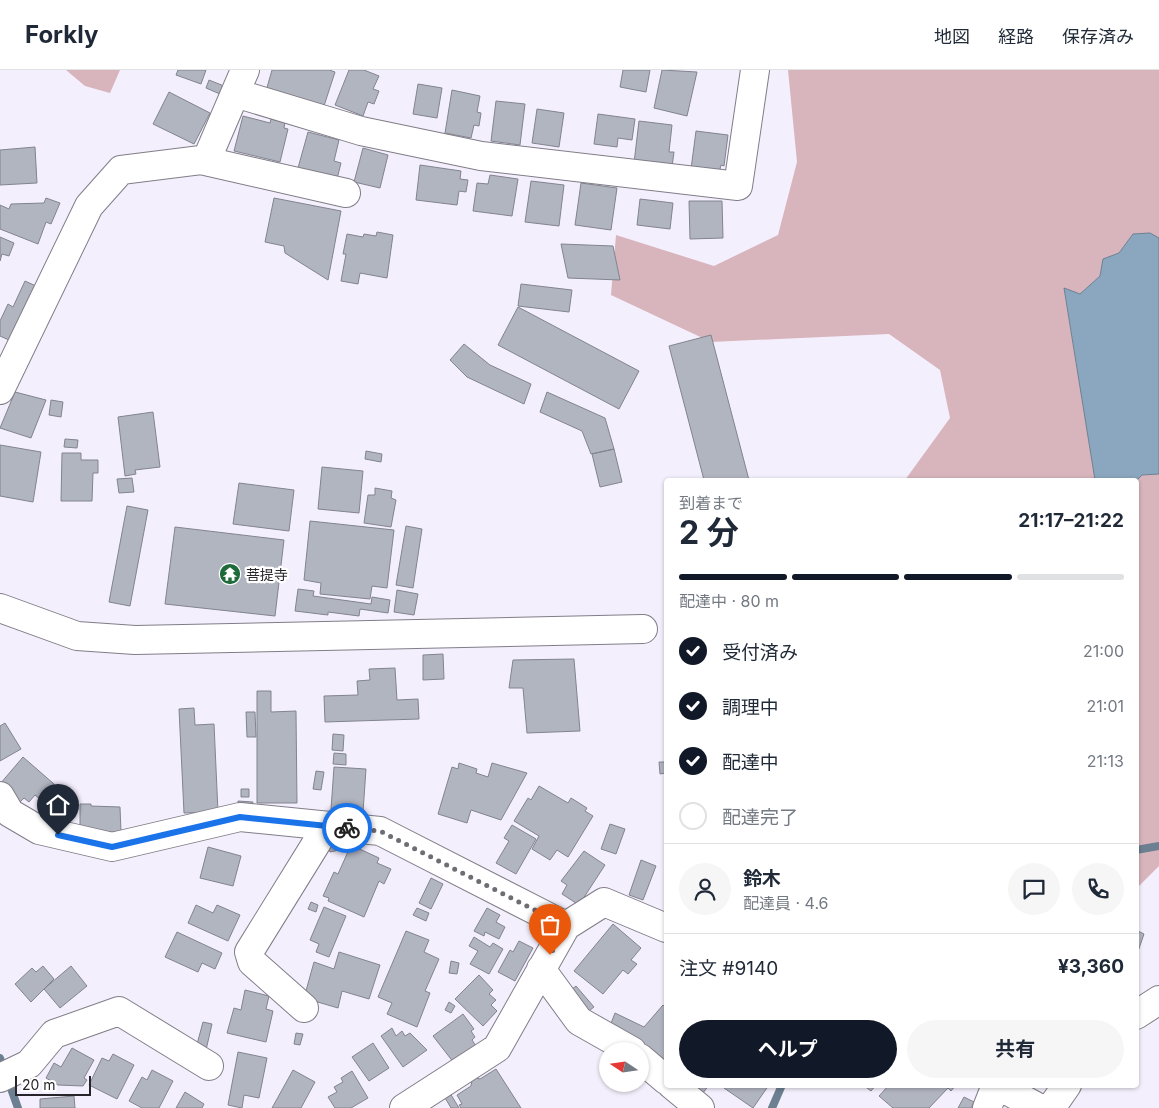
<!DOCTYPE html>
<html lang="ja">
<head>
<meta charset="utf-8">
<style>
	body { margin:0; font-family:Inter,"Noto Sans JP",sans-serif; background:#f6f6f7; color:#1f2937; height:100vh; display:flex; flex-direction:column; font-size:19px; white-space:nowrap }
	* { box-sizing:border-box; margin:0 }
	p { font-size:16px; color:#747a83 }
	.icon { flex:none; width:28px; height:28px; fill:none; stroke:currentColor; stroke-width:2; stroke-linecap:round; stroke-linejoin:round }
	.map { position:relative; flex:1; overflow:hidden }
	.side { position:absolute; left:664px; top:408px; width:475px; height:610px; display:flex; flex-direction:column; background:#fff; border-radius:5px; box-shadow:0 1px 4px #0004 }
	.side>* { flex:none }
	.needle { width:32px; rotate:283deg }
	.tools { position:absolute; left:599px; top:972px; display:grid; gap:10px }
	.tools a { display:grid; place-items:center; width:50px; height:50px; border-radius:50%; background:#fff; box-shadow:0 1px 4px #0004; font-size:25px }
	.scale { position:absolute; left:15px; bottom:12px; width:76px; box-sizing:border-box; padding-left:5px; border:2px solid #27252a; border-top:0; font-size:14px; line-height:18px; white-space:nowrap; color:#27252a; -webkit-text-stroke:4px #fff; paint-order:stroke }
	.pin { position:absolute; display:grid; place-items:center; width:42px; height:42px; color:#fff; margin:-51px -21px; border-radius:50% 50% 50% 0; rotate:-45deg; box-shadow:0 0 5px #0007 }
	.pin .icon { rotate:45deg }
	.courier { position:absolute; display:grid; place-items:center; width:50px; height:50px; margin:-25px; border:4px solid #1a73e8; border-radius:50%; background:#fff; color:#222; box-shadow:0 1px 6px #0007 }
	.summary em { font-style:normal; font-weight:700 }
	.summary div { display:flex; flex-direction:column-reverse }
	.summary { display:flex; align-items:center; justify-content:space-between; height:85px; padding:0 15px }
	h1 { font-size:32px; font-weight:700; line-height:38px }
	.bar { display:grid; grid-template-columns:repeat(4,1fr); gap:8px 5px; align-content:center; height:60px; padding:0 15px }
	.bar i { height:6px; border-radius:4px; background:#e0e1e3 }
	.bar .current { background:#111827 }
	.bar p { grid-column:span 4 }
	.line { display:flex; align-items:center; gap:12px; padding:0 15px; border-top:1px solid #e0e1e3 }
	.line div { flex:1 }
	.round { display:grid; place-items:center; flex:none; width:52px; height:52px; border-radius:26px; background:#f6f6f7 }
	ol { padding:0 15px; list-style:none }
	li { display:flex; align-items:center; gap:15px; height:55px }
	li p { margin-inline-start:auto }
	li .icon { padding:5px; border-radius:50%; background:#111827; color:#fff; stroke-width:4 }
	li:last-child { color:#747a83 }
	li i { width:28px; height:28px; border:2px solid #e0e1e3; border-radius:50% }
	.action { display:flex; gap:10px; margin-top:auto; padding:10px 15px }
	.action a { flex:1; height:58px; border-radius:30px; background:#111827; color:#fff; font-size:20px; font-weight:700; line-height:58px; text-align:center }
	.action a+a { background:#f6f6f7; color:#1f2937 }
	header { display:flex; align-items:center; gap:30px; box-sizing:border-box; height:70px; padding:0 25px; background:#fff; border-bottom:1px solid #e0e1e3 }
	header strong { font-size:24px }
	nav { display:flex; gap:28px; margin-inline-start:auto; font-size:18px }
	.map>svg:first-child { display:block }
	.green { fill:#d8b4bc }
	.water { fill:#8aa7bf; stroke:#6c8092 }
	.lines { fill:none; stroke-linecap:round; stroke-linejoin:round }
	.stream { stroke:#6c8092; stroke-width:8 }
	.building { fill:#b1b5c0; stroke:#81848f }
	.minor-casing { stroke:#817d88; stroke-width:30 }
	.minor { stroke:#fff; stroke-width:28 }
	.done { stroke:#6f6c74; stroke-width:5; stroke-dasharray:0 9 }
	.route { stroke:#1a73e8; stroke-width:6 }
	.labels { text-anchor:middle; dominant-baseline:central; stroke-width:4.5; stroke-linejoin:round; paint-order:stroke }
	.poi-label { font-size:14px; fill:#27252a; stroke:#fff; text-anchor:start }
</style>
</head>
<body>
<header>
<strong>Forkly</strong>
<nav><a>地図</a><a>経路</a><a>保存済み</a></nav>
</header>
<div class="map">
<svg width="1159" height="1038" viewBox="0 0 1159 1038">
	<rect width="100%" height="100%" fill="#f4effc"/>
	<!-- green -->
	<path class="green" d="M66 0H120L110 23 85 16Z
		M788 0H1159V168L1150 163 1133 164 1119 183 1103 189 1100 206 1080 224 1064 219 1095 410H905L950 348 940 300 889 264 711 272 611 225 616 165 714 196 778 165 797 92Z
		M1159 404V796L1136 819V411L1142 405Z"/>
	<!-- water -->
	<path class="water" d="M1150 163 1159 168V404L1142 405 1136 411 1095 410 1064 218 1080 224 1100 206 1103 189 1119 183 1133 164Z"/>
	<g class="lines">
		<!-- stream -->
		<path class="stream" d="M1136 780 1159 776
			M0 988 18 1038
			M772 1038 782 1015"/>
	</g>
	<!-- building -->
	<path class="building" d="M178 0H206L201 14 176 5Z
		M272 0H329L335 2 323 39 266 21Z
		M349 0H364L379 6 373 19 379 21 374 34 368 32 363 46 335 35Z
		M623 0H650L646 22 620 17Z
		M662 0 697 2 687 46 654 38Z
		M209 10 224 16 220 24 206 18Z
		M418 14 442 18 437 48 413 44Z
		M452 20 480 26 477 42 481 43 479 56 474 55 471 68 445 63Z
		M169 22 210 43 194 74 153 54Z
		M496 31 525 34 520 75 491 71Z
		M537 39 564 43 559 77 532 73Z
		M598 44 635 49 632 70 618 68 617 77 594 74Z
		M243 46 270 53 271 49 285 52 284 58 288 59 280 92 234 81Z
		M639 51 672 55 669 82H674L672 97 634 93Z
		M696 61 728 65 724 96 721 95 719 103 691 99Z
		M308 62 339 70 334 91 341 93 337 109 298 98Z
		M35 77 37 113 0 115V80Z
		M363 78 388 85 380 118 354 112Z
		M420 95 461 101 460 109 468 110 466 122 459 121 457 135 416 130Z
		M490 105 518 109 512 146 473 141 477 113 488 114Z
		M531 111 564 115 559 156 525 152Z
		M581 113 617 118 611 160 575 155Z
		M46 128 60 133 51 154 46 152 38 174 0 159V135L9 139 11 134 44 133Z
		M274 128 341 141 328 210 285 183 284 176 265 172Z
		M640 129 673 133 670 159 637 155Z
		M689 131H722L723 168 690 169Z
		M377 162 393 165 387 208 360 203 358 214 341 211 346 184H343L347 164 363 167 364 164 376 166Z
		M0 167 14 173 9 186 2 184 0 191Z
		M561 174 613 176 620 210 568 208Z
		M25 211 36 216 11 271 0 266V251L8 234 13 237Z
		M521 214 572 220 569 242 518 236Z
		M518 237 639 301 619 339 498 275Z
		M711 265 749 410H704L669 276Z
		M464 274 490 295 531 314 524 334 467 307 450 290Z
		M15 322 46 330 31 368 0 358Z
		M547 322 605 348 614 379 591 384 582 361 540 342Z
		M51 330 63 332 61 347 49 345Z
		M153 342 160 397 135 400 136 404 125 406 118 347Z
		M65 369 78 370 77 378 64 377Z
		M0 375 41 382 33 432 0 426Z
		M614 379 622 412 600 417 592 384Z
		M366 381 382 384 381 392 365 389Z
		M62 383H81V390H98V403H93L92 431H61Z
		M322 397 363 401 359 443 318 439Z
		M132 408 134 422 119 423 117 409Z
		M239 413 294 420 289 461 233 454Z
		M375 418 392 421 391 428 396 430 391 457 364 453 368 425H375Z
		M127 436 148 440 130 536 109 532Z
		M310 451 394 460 387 518 372 516 370 529 320 524 321 513 304 510Z
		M406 456 422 459 413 518 396 515Z
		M175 457 284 470 275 546 165 534Z
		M298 519 314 521 313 526 371 534 372 527 390 530 388 543 360 539 359 546 328 542V545L295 541Z
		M397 520 418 524 414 545 394 542Z
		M443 584 444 609 423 610V585Z
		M574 589 580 661 527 663 523 618H509L513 590Z
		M395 598 397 630 418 629 419 649 325 652 324 626 358 625 357 611 370 610 369 599Z
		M257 621H271V642L296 641 297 733H257Z
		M194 638 195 655 214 654 218 742 184 743 179 639Z
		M246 642H255L256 667H247Z
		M5 653 21 679 0 691V656Z
		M333 664 344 665 343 681 332 680Z
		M334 683 346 684V695L333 694Z
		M23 687 54 714 41 730 35 725 29 732 24 728 19 733 0 714Z
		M659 692H666V703L660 704Z
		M459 693 477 699 476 703 488 707 492 693 527 703 501 750 471 740 467 753 438 744 452 697 458 699Z
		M334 697 366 699 363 742 331 739Z
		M316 701 324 702 321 720 313 719Z
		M539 716 568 733 571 728 587 738 585 741 593 746 568 787 557 780 550 790 532 779 539 766 514 751 528 728 531 730Z
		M241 719H249V727H241Z
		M238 731 253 732 252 737H238Z
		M80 734H91V736L120 737 121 762H80Z
		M610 754 625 759 616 784 601 779Z
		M512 755 536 769 516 804 496 793 509 771 504 768Z
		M337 771 339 780 330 782 328 773Z
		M351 775 379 788 377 793 391 799 384 814 379 811 364 847 328 831 329 828 323 826 334 802 338 804Z
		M208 777 241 786 233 816 200 808Z
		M584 781 605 795 579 835 562 824 567 815 561 811Z
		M641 790 656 796 643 830 629 825Z
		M431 808 443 814 431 839 419 833Z
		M311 832 318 835 316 842 308 839Z
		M196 835 213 843 217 835 240 845 228 871 188 853Z
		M324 837 346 846 329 887 316 882 319 874 310 870Z
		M417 838 429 843 426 851 413 845Z
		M487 838 500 845 496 852 505 857 499 869 485 862 484 866 474 861Z
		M613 854 641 878 631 890 637 894 628 904 623 900 603 924 574 901Z
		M1136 860 1144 864 1136 887Z
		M406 861 429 870 424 882 439 889 425 921 430 923 417 957 387 944 392 933 378 927Z
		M177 862 222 883 215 899 202 893 198 902 165 887Z
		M474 867 490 877 493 873 503 879 489 904 470 894 478 881 469 876Z
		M519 871 533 878 515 911 498 902 510 880 513 882Z
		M339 882 380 895 369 929 342 921 338 938 304 928 314 892 334 899Z
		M451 891 459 893 457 904 449 903Z
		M43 896 54 909 31 932 15 914 32 898 36 902Z
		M71 896 87 916 60 938 44 919Z
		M479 905 493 920 489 924 496 930 491 935 497 941 483 956 455 929Z
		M576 916 594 937 585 944 567 923Z
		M245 920 269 926 266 939 273 941 266 972 227 963 234 938 241 940Z
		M449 932 455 936 451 943 445 940Z
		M663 935 666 938V994L608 961 615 943 644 957Z
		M463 944 474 959 471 961 475 967 472 970 476 976 454 993 433 966Z
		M203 952 212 954 206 980 196 978Z
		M392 958 396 966 402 961 405 966 410 963 427 980 403 997 381 966Z
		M296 963 303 964 300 975 294 974Z
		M373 973 389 998 369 1011 352 987Z
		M72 978 94 990 84 1008 87 1010 83 1016 58 1015 46 1008 54 993 61 997Z
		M238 982 267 988 259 1028 244 1025 242 1038 228 1035Z
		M113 984 134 995 117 1029 89 1015 102 988 109 991Z
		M496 999 521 1038H461L459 1035 462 1034 457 1025 471 1016 472 1010 477 1008 480 1009Z
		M152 1000 173 1011 159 1038H142L129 1031 142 1007 147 1010Z
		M293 1000 315 1012 301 1038H272Z
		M352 1001 368 1028 351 1038H335L328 1027 337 1022 334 1017 343 1012 341 1008Z
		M690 1015H709L703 1023Z
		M727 1015H769L753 1038 724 1018Z
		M863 1015H876L871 1021Z
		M889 1015H956L951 1021 948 1018 929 1038H893L879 1026Z
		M185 1022 204 1034 202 1038H176Z
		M450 1023 459 1038H451L444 1026Z
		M74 1026 75 1038H40V1029Z
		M964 1027 974 1032 971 1038H958Z"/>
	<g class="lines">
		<!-- minor casing -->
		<g class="minor-casing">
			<path id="minor" d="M235 23 361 61 481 86 738 116 755 0
				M206 91 245 0
				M0 320 89 136 121 100 201 90 346 123
				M0 538 77 566 135 570 643 559
				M0 726 10 743 39 760 112 777 240 747 380 761 566 856
				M541 899 579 951 632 981
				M304 938 252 892 249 882 327 756
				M1136 945 1159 930
				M640 988 666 1010
				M0 1008 29 994 54 964 119 941 209 996
				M672 1015 700 1038
				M997 1015 1039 1038
				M404 1038 497 978 566 856 604 832 666 858
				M987 1038 996 1015
				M1051 1038 1067 1015"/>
		</g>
		<!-- minor -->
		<use href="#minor" class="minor"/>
	</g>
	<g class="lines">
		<!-- done -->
		<path class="done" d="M347 758 380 761 566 856 550 885"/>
		<!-- route -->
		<path class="route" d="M58 765 112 777 240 747 347 758"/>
	</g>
	<!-- icons -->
	<defs>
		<g id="temple-disc" transform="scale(1.125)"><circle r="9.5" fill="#1e6a38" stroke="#fff"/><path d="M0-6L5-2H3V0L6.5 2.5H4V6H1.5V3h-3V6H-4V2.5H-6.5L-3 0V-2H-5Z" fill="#fff"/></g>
	</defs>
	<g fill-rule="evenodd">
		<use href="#temple-disc" x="230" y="504"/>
	</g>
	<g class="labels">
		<!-- poi labels -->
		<g class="poi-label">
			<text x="246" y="504">菩提寺</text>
		</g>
	</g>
</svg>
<div class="tools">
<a><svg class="needle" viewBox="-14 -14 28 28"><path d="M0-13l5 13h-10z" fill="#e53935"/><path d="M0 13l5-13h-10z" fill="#747a83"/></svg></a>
</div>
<div class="scale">20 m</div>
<div class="pin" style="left:550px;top:885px;background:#ea580c"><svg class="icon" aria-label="bag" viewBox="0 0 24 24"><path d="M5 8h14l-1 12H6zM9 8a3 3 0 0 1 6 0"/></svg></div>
<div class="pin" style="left:58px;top:765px;background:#1f2937"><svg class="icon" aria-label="home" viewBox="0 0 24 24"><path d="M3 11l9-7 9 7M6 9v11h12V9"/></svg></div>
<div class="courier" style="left:347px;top:758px"><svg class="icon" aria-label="bike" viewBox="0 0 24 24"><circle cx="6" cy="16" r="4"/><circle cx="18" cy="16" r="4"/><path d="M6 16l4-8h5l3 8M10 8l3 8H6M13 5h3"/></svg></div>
<section class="side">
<div class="summary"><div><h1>2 分</h1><p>到着まで</p></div><em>21:17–21:22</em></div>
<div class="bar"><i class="current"></i><i class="current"></i><i class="current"></i><i></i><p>配達中 · 80 m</p></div>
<ol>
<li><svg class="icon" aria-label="check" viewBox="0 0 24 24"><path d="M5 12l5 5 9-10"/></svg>受付済み<p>21:00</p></li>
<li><svg class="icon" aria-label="check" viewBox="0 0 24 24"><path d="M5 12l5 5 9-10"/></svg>調理中<p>21:01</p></li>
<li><svg class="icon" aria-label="check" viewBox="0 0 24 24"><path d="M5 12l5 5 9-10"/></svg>配達中<p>21:13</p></li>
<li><i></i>配達完了</li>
</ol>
<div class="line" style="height:90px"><a class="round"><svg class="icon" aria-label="person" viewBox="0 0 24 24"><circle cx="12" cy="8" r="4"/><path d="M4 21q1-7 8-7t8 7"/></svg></a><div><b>鈴木</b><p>配達員 · 4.6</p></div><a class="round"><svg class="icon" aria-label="chat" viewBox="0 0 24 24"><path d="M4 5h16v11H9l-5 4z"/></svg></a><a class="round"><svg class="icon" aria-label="phone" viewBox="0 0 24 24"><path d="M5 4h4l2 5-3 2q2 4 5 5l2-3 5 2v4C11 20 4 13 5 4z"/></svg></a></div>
<div class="line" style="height:65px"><div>注文 #9140</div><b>¥3,360</b></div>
<div class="action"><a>ヘルプ</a><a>共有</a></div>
</section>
</div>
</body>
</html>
